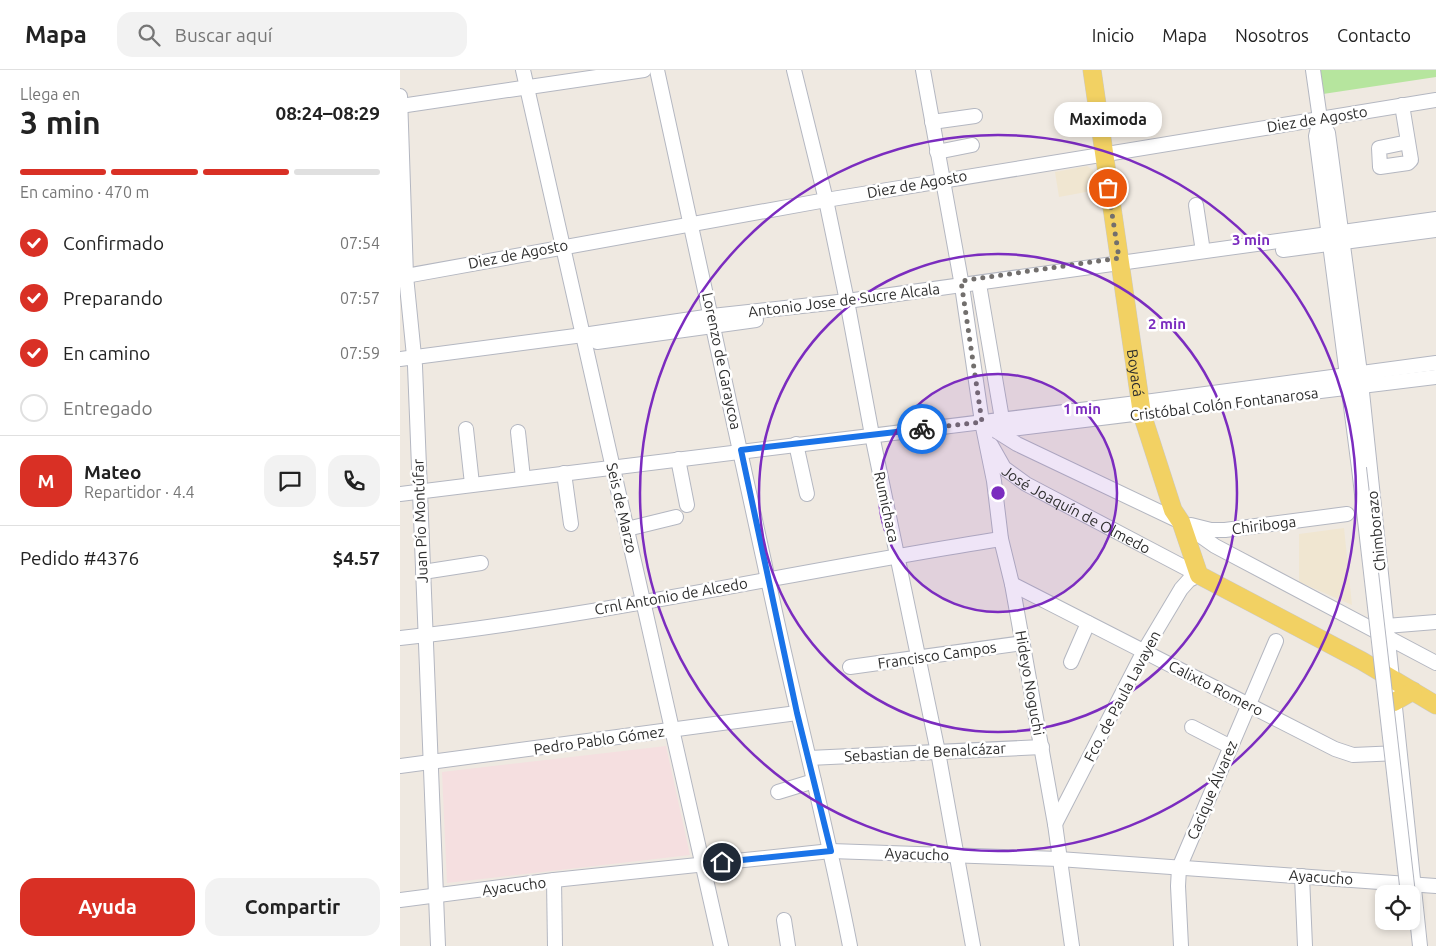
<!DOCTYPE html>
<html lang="es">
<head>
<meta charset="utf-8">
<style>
	body { margin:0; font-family:Ubuntu,sans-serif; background:#f2f2f2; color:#222; height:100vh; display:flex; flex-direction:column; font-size:19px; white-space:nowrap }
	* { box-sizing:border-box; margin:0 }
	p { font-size:16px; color:#767676 }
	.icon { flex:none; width:28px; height:28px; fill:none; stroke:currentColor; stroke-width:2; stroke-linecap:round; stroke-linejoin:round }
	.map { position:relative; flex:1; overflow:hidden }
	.panel { display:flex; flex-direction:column; background:#fff; width:400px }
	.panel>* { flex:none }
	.tools { position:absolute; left:975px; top:815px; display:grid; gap:10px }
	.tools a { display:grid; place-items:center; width:45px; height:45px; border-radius:10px; background:#fff; box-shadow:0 2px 8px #0003; font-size:25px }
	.pin { position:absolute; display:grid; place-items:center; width:42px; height:42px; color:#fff; margin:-21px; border:2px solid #fff; border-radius:50%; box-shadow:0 1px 5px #0007 }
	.courier { position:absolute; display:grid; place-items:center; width:50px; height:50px; margin:-25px; border:4px solid #1a73e8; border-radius:50%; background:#fff; color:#222; box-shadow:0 1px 6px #0007 }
	.bubble { position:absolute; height:35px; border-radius:15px; background:#fff; box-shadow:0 2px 8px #0003; font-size:16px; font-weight:700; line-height:35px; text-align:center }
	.head em { font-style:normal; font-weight:700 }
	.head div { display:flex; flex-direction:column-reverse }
	.head { display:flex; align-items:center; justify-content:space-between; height:85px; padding:0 20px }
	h1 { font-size:32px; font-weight:700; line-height:38px }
	.bar { display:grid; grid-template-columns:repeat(4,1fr); gap:8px 5px; align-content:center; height:60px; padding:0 20px }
	.bar i { height:6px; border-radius:4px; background:#e0e0e0 }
	.bar .active { background:#d93025 }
	.bar p { grid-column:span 4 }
	.line { display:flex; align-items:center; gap:12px; padding:0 20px; border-top:1px solid #e0e0e0 }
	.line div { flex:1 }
	.round { display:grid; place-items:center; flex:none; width:52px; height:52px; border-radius:15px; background:#f2f2f2 }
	ol { padding:0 20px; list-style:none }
	li { display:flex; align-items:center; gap:15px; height:55px }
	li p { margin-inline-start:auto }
	li .icon { padding:5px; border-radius:50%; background:#d93025; color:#fff; stroke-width:4 }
	li:last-child { color:#767676 }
	li i { width:28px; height:28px; border:2px solid #e0e0e0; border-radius:50% }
	.primary-button { display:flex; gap:10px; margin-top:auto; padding:10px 20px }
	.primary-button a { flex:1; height:58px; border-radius:15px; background:#d93025; color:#fff; font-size:20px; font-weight:700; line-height:58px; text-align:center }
	.primary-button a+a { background:#f2f2f2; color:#222 }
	header { display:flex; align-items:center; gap:30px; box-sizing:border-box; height:70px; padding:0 25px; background:#fff; border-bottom:1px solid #e0e0e0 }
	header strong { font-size:24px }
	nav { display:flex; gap:28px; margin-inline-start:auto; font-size:18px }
	.search { width:350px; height:45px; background:#f2f2f2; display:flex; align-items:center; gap:12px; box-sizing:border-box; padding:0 18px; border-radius:15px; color:#767676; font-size:19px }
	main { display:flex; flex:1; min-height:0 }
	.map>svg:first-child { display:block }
	.education { fill:#f0e6d1 }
	.medical { fill:#f5dfe0 }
	.green { fill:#b6e59e }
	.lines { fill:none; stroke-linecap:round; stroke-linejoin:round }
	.minor-casing { stroke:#b4b7c1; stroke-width:16 }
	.major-casing { stroke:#c9c9c9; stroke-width:19 }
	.minor { stroke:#fff; stroke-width:14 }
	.major { stroke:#f2d163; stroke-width:18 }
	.minor-bridge-casing { stroke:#b4b7c1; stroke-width:16; stroke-linecap:butt }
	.minor-bridge { stroke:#fff; stroke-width:14 }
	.done { stroke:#726f6d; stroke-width:5; stroke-dasharray:0 9 }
	.route { stroke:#1a73e8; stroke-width:6 }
	.ring { fill:none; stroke:#7b2cbf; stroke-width:2.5 }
	.labels { text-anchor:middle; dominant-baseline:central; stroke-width:5; stroke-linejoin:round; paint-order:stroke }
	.street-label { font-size:15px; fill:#2e2e2e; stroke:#fff }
	.centre { fill:#7b2cbf; stroke:#fff; stroke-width:2.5 }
	.ring-label { font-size:15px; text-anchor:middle; font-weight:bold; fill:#7b2cbf; stroke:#fff; stroke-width:5; stroke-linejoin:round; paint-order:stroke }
</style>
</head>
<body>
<header>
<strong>Mapa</strong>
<div class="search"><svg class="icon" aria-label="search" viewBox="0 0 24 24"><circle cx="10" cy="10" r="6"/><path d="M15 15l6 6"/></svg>Buscar aquí</div>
<nav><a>Inicio</a><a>Mapa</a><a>Nosotros</a><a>Contacto</a></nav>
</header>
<main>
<section class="panel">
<div class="head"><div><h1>3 min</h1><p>Llega en</p></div><em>08:24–08:29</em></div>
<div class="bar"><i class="active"></i><i class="active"></i><i class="active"></i><i></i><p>En camino · 470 m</p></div>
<ol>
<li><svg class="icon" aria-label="check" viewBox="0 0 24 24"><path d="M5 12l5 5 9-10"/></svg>Confirmado<p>07:54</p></li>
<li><svg class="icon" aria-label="check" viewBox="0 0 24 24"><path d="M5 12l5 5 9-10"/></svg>Preparando<p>07:57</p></li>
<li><svg class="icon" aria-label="check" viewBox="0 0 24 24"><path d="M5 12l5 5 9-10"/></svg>En camino<p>07:59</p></li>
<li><i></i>Entregado</li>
</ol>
<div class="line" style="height:90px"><b class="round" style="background:#d93025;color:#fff">M</b><div><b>Mateo</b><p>Repartidor · 4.4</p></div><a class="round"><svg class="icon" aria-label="chat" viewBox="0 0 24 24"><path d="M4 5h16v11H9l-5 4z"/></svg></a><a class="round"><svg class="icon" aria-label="phone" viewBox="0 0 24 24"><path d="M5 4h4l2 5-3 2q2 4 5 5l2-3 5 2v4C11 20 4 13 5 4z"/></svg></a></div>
<div class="line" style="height:65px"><div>Pedido #4376</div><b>$4.57</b></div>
<div class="primary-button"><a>Ayuda</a><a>Compartir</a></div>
</section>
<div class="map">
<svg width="1036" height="876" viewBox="0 0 1036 876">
	<rect width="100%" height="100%" fill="#efe9e1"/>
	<!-- education -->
	<path class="education" d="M687 96 693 100 697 120 659 127 655 102Z
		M944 458 952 535 899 512V464Z"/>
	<!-- medical -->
	<path class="medical" d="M266 676 290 785 47 813 42 702Z"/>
	<!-- green -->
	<path class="green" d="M919 0H1036V7L923 24Z"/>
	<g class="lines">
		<!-- minor casing -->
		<g class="minor-casing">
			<g id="minor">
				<path d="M123 0 321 876"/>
				<path d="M257 0C298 183 337 367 377 551 401 659 429 767 450 876"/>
				<path d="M394 0 426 130 447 231 472 365 538 682 573 876"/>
				<path d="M523 0 562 216 582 352 594 411 601 469 612 514 655 754 672 876"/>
				<path d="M913 0 920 49 928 63 960 303 1020 876"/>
				<path d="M0 26 6 206 15 296 38 876"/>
				<path d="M1002 35 1011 90 1008 93 980 97 979 78 1008 72"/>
				<path d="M0 36 244 0"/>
				<path d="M920 49 916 66 959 398"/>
				<path d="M532 52 575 46"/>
				<path d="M537 82 572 75"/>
				<path d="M796 135 802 175"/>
				<path d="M883 180 1036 160"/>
				<path d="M0 207 426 130 1036 30"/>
				<path d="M580 220 602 349"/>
				<path d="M197 272 356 250"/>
				<path d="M0 289 183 265 312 246 447 231 1036 149"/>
				<path d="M582 352 617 374 781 452 815 476 1036 593"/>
				<path d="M595 355 611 359 1036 307"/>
				<path d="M66 359 72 414"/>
				<path d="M118 362 123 408"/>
				<path d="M396 374 407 424"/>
				<path id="s1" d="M591 375 604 398 626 414 799 505"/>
				<path d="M278 389 287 435"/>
				<path d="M164 403 171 454"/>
				<path d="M0 424 745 332 1036 293"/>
				<path d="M791 455 811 460H825L947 444"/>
				<path d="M227 459 276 447"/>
				<path d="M23 502 81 493"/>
				<path d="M612 514 935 679 953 685 999 683"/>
				<path d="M986 556 1036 552"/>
				<path d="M0 568C202 546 401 500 601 469"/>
				<path d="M671 592 688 553"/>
				<path d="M450 597 623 573"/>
				<path d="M792 657 831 677"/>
				<path d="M409 688 642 677"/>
				<path d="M0 696 397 643"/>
				<path d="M378 722 414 711"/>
				<path d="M655 754 744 581 781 519 789 510 799 505"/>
				<path d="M902 806 905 876"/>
				<path d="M154 810 155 876"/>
				<path d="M0 830 154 810 431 781 659 789 1036 816"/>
				<path d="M384 850 388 876"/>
				<path d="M781 876 778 816 779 798 876 571"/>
			</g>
		</g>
		<!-- major casing -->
		<g class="major-casing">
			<g id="major">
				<path id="s2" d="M692 0 742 344 773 440 781 452 799 505 962 591 1036 635"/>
				<path d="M994 632 1013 621"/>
			</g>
		</g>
		<!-- minor -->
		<use href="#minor" class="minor"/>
		<!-- major -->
		<use href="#major" class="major"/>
		<!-- minor-bridge casing -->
		<g class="minor-bridge-casing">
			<path id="minor-bridge" d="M959 398 1008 824"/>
		</g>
		<!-- minor-bridge -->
		<use href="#minor-bridge" class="minor-bridge"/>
	</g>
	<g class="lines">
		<!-- done -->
		<path class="done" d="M522 359 582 352 561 211 719 188 708 118"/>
		<!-- route -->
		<path class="route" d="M322 792 431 781 397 643 341 380 522 359"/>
	</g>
	<!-- distance rings -->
	<circle cx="598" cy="423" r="119" fill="#7b2cbf" fill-opacity=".12"/>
	<g class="ring">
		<circle cx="598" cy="423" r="119"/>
		<circle cx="598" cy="423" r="239"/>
		<circle cx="598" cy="423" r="358"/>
	</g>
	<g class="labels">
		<!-- street labels -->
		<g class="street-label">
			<text transform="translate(917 49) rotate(-9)">Diez de Agosto</text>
			<text transform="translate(517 114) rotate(-10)">Diez de Agosto</text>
			<text transform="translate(118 184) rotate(-11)">Diez de Agosto</text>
			<text transform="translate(444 230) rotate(-7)">Antonio Jose de Sucre Alcala</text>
			<text transform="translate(322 291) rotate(78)">Lorenzo de Garaycoa</text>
			<text stroke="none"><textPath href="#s2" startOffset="306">Boyacá</textPath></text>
			<text transform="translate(824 334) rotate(-7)">Cristóbal Colón Fontanarosa</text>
			<text transform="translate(487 437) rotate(78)">Rumichaca</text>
			<text stroke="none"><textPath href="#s1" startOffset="110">José Joaquín de Olmedo</textPath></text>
			<text transform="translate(222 438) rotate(77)">Seis de Marzo</text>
			<text transform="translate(20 451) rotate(-92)">Juan Pío Montúfar</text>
			<text transform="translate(864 455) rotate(-7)">Chiriboga</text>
			<text transform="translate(976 461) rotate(-96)">Chimborazo</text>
			<text transform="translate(271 526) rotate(-10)">Crnl Antonio de Alcedo</text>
			<text transform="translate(537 585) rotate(-8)">Francisco Campos</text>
			<text transform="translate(630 613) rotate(80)">Hideyo Noguchi</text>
			<text transform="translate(816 618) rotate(27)">Calixto Romero</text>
			<text transform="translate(722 626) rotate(-62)">Fco. de Paula Lavayen</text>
			<text transform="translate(199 670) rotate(-8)">Pedro Pablo Gómez</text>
			<text transform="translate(525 682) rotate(-3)">Sebastian de Benalcázar</text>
			<text transform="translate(812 720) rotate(-67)">Cacique Álvarez</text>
			<text transform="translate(517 784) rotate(2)">Ayacucho</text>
			<text transform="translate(921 807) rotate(4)">Ayacucho</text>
			<text transform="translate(114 816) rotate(-7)">Ayacucho</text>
		</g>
	</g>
	<circle cx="598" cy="423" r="8" class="centre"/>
	<g class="ring-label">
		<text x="851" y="175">3 min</text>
		<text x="767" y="259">2 min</text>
		<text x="682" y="344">1 min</text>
	</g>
</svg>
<div class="tools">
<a><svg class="icon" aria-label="locate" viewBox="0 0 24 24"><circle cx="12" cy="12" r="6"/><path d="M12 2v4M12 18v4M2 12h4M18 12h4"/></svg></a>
</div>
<div class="pin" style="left:708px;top:118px;background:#ea580c"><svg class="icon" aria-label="bag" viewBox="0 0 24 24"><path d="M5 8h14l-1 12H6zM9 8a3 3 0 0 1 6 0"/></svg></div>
<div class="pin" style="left:322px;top:792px;background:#1f2937"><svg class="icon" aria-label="home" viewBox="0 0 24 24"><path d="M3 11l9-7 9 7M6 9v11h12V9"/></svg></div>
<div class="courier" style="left:522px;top:359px"><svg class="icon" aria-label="bike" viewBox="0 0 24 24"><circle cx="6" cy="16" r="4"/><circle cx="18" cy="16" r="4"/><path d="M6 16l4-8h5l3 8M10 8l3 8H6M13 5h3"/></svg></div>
<div class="bubble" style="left:654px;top:32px;width:108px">Maximoda</div>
</div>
</main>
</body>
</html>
